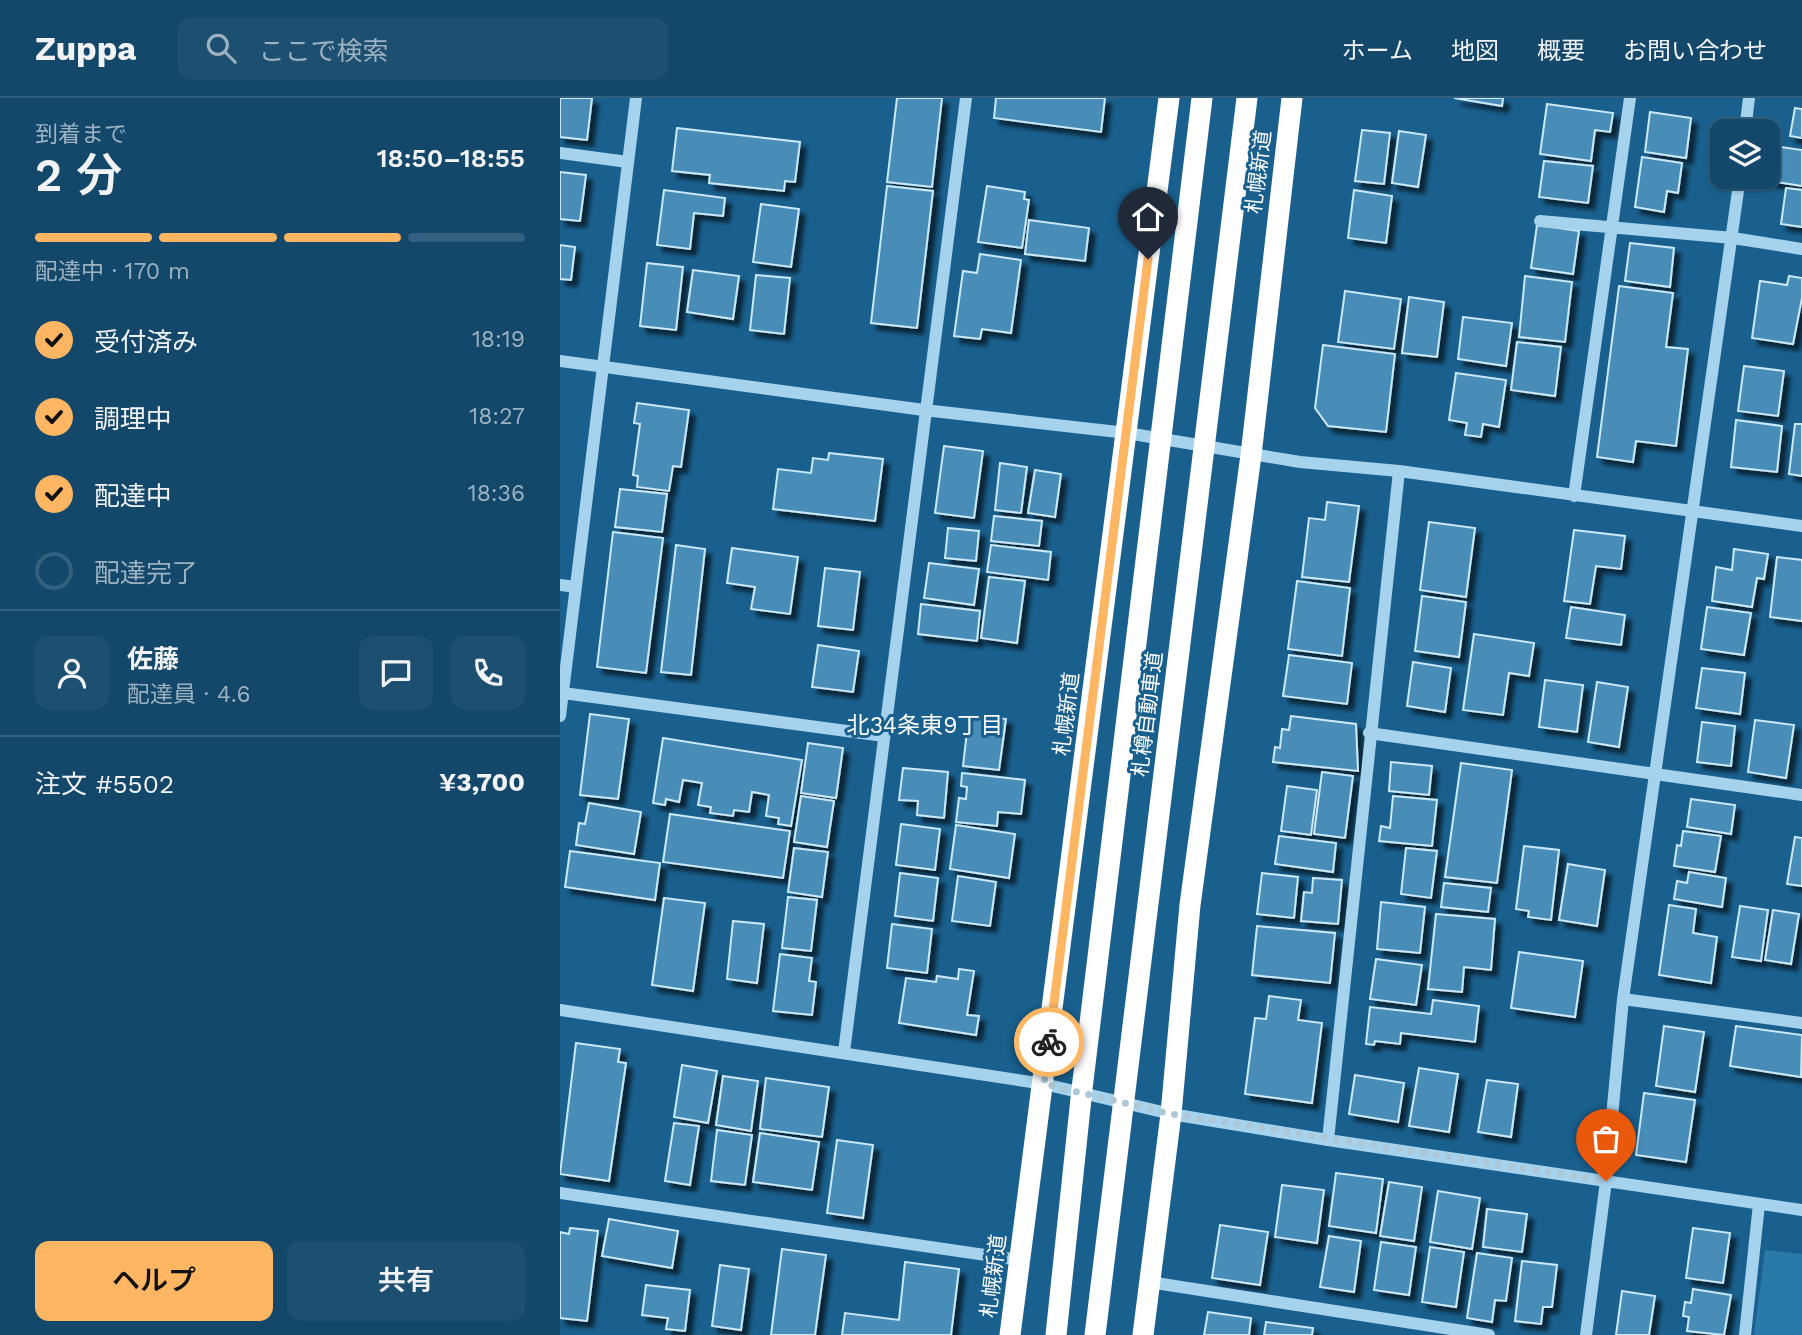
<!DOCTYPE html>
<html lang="ja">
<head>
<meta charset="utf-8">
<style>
	body { margin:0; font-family:"Work Sans","Noto Sans JP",sans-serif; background:#1c4f70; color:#f1f3f6; height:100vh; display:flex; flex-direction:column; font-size:26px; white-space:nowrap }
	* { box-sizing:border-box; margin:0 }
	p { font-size:23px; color:#9db2c1 }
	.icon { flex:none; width:38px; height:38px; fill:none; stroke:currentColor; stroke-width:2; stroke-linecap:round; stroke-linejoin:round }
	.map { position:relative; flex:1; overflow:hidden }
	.drawer { display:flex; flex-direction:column; background:#13486a; width:560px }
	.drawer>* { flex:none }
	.tools { position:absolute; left:1150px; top:21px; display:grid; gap:14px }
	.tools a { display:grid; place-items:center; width:70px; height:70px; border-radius:14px; background:#13486a; box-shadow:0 2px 5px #0004,0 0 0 2px #32607e; font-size:35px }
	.pin { position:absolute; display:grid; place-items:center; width:60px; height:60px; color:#fff; margin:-72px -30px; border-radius:50% 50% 50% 0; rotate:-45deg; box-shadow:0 0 7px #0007 }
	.pin .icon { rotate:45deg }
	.courier { position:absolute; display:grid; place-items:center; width:70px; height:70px; margin:-35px; border:5px solid #ffb663; border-radius:50%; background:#fff; color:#222; box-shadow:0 2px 9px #0007 }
	.overview em { font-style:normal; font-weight:600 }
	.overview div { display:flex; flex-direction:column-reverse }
	.overview { display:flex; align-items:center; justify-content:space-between; height:119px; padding:0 35px }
	h1 { font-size:46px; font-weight:600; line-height:52px }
	.bar { display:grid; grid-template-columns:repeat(4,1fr); gap:10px 7px; align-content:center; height:84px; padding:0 35px }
	.bar i { height:9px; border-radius:5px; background:#32607e }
	.bar .selected { background:#ffb663 }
	.bar p { grid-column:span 4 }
	.line { display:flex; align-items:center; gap:18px; padding:0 35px; border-top:2px solid #32607e }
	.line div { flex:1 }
	.round { display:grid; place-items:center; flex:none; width:74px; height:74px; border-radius:14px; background:#1c4f70 }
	ol { padding:0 35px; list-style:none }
	li { display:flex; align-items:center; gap:21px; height:77px }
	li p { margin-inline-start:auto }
	li .icon { padding:7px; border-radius:50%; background:#ffb663; color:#111; stroke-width:4 }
	li:last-child { color:#9db2c1 }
	li i { width:38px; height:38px; border:4px solid #32607e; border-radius:50% }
	.cta { display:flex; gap:14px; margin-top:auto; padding:14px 35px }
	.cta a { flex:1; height:80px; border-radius:14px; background:#ffb663; color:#111; font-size:28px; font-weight:600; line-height:80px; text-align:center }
	.cta a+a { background:#1c4f70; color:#f1f3f6 }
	header { display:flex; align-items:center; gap:42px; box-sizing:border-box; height:98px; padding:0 35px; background:#13486a; border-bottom:2px solid #32607e }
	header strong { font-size:33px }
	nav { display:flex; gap:38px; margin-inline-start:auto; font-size:24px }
	.search { width:490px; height:63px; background:#1c4f70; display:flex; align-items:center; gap:18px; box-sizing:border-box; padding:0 24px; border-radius:14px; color:#9db2c1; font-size:26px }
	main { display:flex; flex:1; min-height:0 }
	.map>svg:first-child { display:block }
	.green { fill:#297aaa }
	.building { fill:#468db8; stroke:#cbe9fa; stroke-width:2; filter:url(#shadow) }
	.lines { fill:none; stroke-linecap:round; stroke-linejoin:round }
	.minor { stroke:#a5d3ee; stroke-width:12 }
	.highway { stroke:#fff; stroke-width:21 }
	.highway-bridge { stroke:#fff; stroke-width:21 }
	.done { stroke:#aec7d7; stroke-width:7; stroke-dasharray:0 12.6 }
	.route { stroke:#ffb663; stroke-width:9 }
	.labels { text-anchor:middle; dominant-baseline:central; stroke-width:6; stroke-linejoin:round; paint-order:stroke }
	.street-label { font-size:21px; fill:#fff; stroke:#19608e }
	.neighbourhood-label { font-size:23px; fill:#fff; stroke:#19608e }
</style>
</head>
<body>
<header>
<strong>Zuppa</strong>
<div class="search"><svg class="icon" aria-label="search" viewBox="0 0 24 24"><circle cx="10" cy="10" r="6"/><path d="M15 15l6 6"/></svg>ここで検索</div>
<nav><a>ホーム</a><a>地図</a><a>概要</a><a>お問い合わせ</a></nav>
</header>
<main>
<section class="drawer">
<div class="overview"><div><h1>2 分</h1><p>到着まで</p></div><em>18:50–18:55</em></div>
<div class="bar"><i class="selected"></i><i class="selected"></i><i class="selected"></i><i></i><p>配達中 · 170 m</p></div>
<ol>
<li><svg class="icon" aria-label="check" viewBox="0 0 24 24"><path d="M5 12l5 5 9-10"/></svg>受付済み<p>18:19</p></li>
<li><svg class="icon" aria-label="check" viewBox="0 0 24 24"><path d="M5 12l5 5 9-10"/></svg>調理中<p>18:27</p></li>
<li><svg class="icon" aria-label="check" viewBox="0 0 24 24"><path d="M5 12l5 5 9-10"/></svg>配達中<p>18:36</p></li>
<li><i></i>配達完了</li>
</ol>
<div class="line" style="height:126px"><a class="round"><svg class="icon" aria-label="person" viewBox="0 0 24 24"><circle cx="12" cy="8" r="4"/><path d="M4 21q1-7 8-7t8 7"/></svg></a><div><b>佐藤</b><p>配達員 · 4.6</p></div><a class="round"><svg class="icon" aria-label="chat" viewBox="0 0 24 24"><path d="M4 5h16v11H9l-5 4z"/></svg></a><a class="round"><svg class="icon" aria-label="phone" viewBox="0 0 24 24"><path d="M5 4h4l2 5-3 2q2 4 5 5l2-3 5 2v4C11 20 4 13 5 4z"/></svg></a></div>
<div class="line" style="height:91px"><div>注文 #5502</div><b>¥3,700</b></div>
<div class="cta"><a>ヘルプ</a><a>共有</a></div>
</section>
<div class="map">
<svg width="1242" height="1237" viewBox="0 0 1242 1237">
	<defs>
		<filter id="shadow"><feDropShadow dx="6" dy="6" stdDeviation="2" flood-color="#0009"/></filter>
	</defs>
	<rect width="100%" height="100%" fill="#19608e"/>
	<!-- green -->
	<path class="green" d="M1205 1152 1242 1156V1237H1194Z"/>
	<!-- building -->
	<path class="building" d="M0 0H32L27 42 0 39Z
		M337 0H382L372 89 327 84Z
		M436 0H545L541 34 434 20Z
		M894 0H943L942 8Z
		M987 6 1053 15 1050 34 1035 32 1031 63 980 56Z
		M1235 10 1242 11V40L1230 38Z
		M1090 14 1131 20 1126 60 1085 54Z
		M117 30 240 44 235 84 225 83 224 93 149 85 150 77 112 73Z
		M802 32 830 35 824 86 795 83Z
		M839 33 866 37 858 89 832 85Z
		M1214 48 1242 52V88L1210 83Z
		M1082 59 1122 65 1118 95 1107 93 1104 114 1075 109Z
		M984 63 1033 68 1028 105 979 99Z
		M0 74 26 77 20 123 0 121Z
		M327 88 373 93 357 230 311 225Z
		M427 88 465 94 464 101 469 102 462 150 418 144Z
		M1226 90 1242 92V129L1221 126Z
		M104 92 165 100 163 118 134 115 130 151 97 147Z
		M794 92 832 98 826 145 788 140Z
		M201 106 239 111 231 169 193 164Z
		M469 122 529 130 525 163 465 156Z
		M977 127 1019 133 1013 176 971 170Z
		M1070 145 1114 150 1110 189 1065 183Z
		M0 147 15 149 11 182 0 181Z
		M420 156 461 162 451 235 422 231 420 241 394 238 403 173 417 175Z
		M87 165 123 169 116 232 80 228Z
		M133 172 179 178 173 221 127 214Z
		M196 177 230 180 224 236 190 232Z
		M965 178 1012 184 1005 244 959 239Z
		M1229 178 1242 180V200L1233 246 1192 240 1200 183 1227 187Z
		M1059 188 1113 195 1106 249 1128 251 1116 348 1076 343 1073 364 1037 359Z
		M785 193 841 201 834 251 778 244Z
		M849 199 884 204 877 259 842 255Z
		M903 219 952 225 946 268 898 261Z
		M957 244 1001 249 995 298 951 292Z
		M763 247 835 256 826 334 768 328 755 310Z
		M1184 268 1224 273 1218 318 1178 313Z
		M896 275 946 282 939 329 923 326 921 339 905 337 907 325 889 322Z
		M77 305 129 312 121 369 113 368 109 393 77 389 78 378 73 377 80 326 74 325Z
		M1176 322 1222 328 1217 374 1171 369Z
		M1235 326H1242V378L1229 376Z
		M384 348 423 353 414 420 375 415Z
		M269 355 323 361 315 423 213 411 218 371 251 375 253 360 268 362Z
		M440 365 467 369 461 415 435 412Z
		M475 372 501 376 495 419 468 415Z
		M60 391 107 396 102 434 55 429Z
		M767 404 799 408 789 484 742 479 749 420 765 422Z
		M434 418 482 423 479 448 431 443Z
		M869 424 915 430 906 499 860 492Z
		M388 430 419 433 416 463 385 460Z
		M1014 432 1065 438 1061 471 1036 468 1030 506 1004 503Z
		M53 434 103 440 86 575 37 569Z
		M116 447 145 451 131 577 101 574Z
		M431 447 491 454 488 482 427 474Z
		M172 450 238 459 230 516 191 511 195 489 167 485Z
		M1174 451 1208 456 1204 481 1197 480 1192 509 1152 503 1156 469 1172 472Z
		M1217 459 1242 462V523L1210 519Z
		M369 465 419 471 414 507 364 500Z
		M265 470 300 474 293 532 258 528Z
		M429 479 465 483 457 545 421 540Z
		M737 483 790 490 782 558 728 551Z
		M862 498 906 504 899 559 855 553Z
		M361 506 420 513 417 543 358 536Z
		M1011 509 1065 517 1061 547 1006 540Z
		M1147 509 1191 515 1184 557 1141 551Z
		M914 536 974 545 969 578 949 575 943 617 903 612Z
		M258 547 299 553 293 594 252 589Z
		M729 557 792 565 787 606 723 598Z
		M853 564 891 570 885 614 847 608Z
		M1142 570 1185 575 1180 616 1136 610Z
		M985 582 1023 587 1017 634 979 629Z
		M1037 584 1068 589 1059 649 1028 644Z
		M30 616 69 621 58 701 20 697Z
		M409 616 446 621 439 672 403 668Z
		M731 618 796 626 798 673 713 664 715 649 720 650 722 631 729 632Z
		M1195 622 1234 627 1226 680 1188 674Z
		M1142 624 1175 628 1171 668 1137 664Z
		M103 640 242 662 231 728 218 726 219 720 206 718 209 697 192 694 189 714 174 712 173 718 150 715 151 709 138 707 142 685 123 682 119 704 106 701 105 707 93 705Z
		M248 645 283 650 276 700 241 695Z
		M831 664 872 668 869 697 829 693Z
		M901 665 952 672 937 785 885 779Z
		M343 670 388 674 384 720 357 717 358 703 339 702Z
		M762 674 793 678 785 740 754 736Z
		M402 675 465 682 461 716 438 714 437 728 396 724 399 700 406 701 407 689 401 688Z
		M727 688 757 692 751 737 721 733Z
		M241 698 274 703 267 749 234 744Z
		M833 698 877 702 872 748 819 743 821 728 830 730Z
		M1131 701 1175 707 1171 736 1127 729Z
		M29 705 81 714 74 756 16 747 19 725 25 726Z
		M110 716 230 733 223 780 103 764Z
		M341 726 380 731 375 772 336 767Z
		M396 727 455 736 449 780 390 771Z
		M1123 733 1161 738 1155 774 1114 768 1117 747 1121 748Z
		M719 738 776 745 773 774 715 766Z
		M1235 739 1242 740V788L1227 786Z
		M964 748 999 752 991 822 968 819 969 813 956 811Z
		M234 750 268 754 262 799 228 794Z
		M846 750 877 753 871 800 841 796Z
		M10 753 100 765 95 802 5 789Z
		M1008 766 1045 772 1037 828 999 822Z
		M1129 774 1166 780 1162 809 1114 801 1117 783 1127 785Z
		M340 775 378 780 373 823 335 818Z
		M702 775 738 779 734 820 697 816Z
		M398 778 436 784 430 828 392 823Z
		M753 780 782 782 778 826 741 823 744 794 752 795Z
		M884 785 931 790 928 814 881 809Z
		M228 799 257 802 251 853 222 850Z
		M104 800 145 805 133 893 92 887Z
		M821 804 865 809 860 855 817 851Z
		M1109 807 1136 811 1133 835 1157 839 1151 885 1099 877Z
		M1180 808 1208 812 1201 863 1172 859Z
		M1213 812 1239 816 1231 866 1205 862Z
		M876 816 935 821 931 872 904 869 902 894 868 891Z
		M173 823 204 826 197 885 167 881Z
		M332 826 372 831 367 875 327 870Z
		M697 828 775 835 770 885 692 877Z
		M959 854 1023 863 1015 919 951 910Z
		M220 856 252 860 249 883 256 884 252 917 213 913Z
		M816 861 862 867 856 907 810 901Z
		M399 871 414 873 407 917 419 918 416 937 339 925 346 880 376 884 377 878 398 881Z
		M709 898 741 902 738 922 762 925 752 1005 685 996 695 920 706 921Z
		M873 902 919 908 915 944 841 935 840 946 815 943 814 947 806 946 810 909 871 916Z
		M1104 928 1144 934 1135 994 1096 988Z
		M1176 928 1242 937 1241 979 1170 968Z
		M16 945 60 951 58 964 66 965 49 1083 0 1076Z
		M122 967 157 973 148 1025 114 1019Z
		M859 970 898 976 889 1034 849 1028Z
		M795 977 844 985 838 1024 789 1016Z
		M163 978 198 983 191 1033 156 1027Z
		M206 980 269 989 262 1039 200 1031Z
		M927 982 958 986 951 1039 918 1034Z
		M1084 995 1135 1002 1126 1064 1076 1057Z
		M114 1025 139 1028 130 1087 105 1083Z
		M157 1032 192 1037 185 1087 151 1083Z
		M200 1035 259 1044 252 1092 193 1084Z
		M277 1042 313 1047 303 1120 267 1115Z
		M776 1075 823 1081 816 1135 769 1128Z
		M829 1084 862 1089 854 1143 820 1138Z
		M722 1087 764 1092 757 1145 715 1139Z
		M878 1093 920 1100 912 1151 870 1144Z
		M927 1111 967 1116 962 1154 923 1149Z
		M49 1121 118 1133 112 1170 42 1158Z
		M660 1127 708 1134 700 1187 652 1180Z
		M10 1130 38 1133 27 1223 0 1220V1134L9 1136Z
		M1133 1130 1170 1135 1163 1185 1126 1180Z
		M769 1138 801 1143 794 1194 760 1189Z
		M821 1144 856 1149 849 1197 814 1192Z
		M870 1149 904 1154 896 1209 862 1204Z
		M222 1151 266 1157 255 1237H211Z
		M917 1155 952 1160 946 1203 935 1202 932 1224 907 1220Z
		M962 1163 997 1167 992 1209H983L981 1226 955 1223Z
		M345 1164 399 1171 391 1237H282L285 1215 339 1222Z
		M160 1167 189 1171 181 1232 152 1228Z
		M86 1187 130 1192 125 1233 106 1231 108 1220 82 1217Z
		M1133 1191 1171 1197 1164 1237 1127 1233 1129 1219 1123 1218 1125 1204 1131 1205Z
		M1062 1193 1095 1198 1089 1237H1056Z
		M648 1214 691 1220 689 1237H644Z
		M706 1224 753 1230 752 1237H704Z"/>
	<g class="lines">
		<!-- minor -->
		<path class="minor" d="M1185 33 1189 0
			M0 55 68 64
			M980 123 1173 140 1242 151
			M0 263 364 312 567 335 740 364 839 373 1242 428
			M1014 398 1070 0
			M0 487 16 489
			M3 595 324 638
			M0 618 76 0
			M809 635 1242 697
			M1063 901 1242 925
			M0 912 484 986 611 1016 768 1042 1242 1112
			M284 954 406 0
			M768 1042 839 373
			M0 1095 460 1162
			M589 1184 929 1237
			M1026 1237 1046 1083 1063 901 1180 79
			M1185 1237 1199 1106"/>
		<!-- highway -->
		<path class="highway" d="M450 1237 609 0
			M583 1237 611 1016 630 807 691 357 732 0"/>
		<!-- highway-bridge -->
		<path class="highway-bridge" d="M496 1237 522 991 642 0
			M535 1237 687 0"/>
	</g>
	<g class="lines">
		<!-- done -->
		<path class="done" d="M489 944 484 986 611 1016 1046 1083"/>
		<!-- route -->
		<path class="route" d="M489 944 588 161"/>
	</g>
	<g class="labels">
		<!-- street labels -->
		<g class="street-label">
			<text transform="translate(698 74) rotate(-83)">札幌新道</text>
			<text transform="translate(506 616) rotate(-83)">札幌新道</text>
			<text transform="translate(587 616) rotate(-83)">札樽自動車道</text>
			<text transform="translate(433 1178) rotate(-83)">札幌新道</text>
		</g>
		<!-- neighbourhood labels -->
		<g class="neighbourhood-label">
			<text x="365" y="627">北34条東9丁目</text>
		</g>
	</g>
</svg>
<div class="tools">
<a><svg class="icon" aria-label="layers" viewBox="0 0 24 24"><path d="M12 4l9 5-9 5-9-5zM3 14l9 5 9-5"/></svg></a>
</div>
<div class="pin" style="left:1046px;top:1083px;background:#ea580c"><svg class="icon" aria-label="bag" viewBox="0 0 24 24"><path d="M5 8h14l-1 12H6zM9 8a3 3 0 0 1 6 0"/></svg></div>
<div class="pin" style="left:588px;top:161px;background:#1f2937"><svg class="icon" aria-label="home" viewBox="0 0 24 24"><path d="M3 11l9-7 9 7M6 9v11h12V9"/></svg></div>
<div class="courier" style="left:489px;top:944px"><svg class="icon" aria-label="bike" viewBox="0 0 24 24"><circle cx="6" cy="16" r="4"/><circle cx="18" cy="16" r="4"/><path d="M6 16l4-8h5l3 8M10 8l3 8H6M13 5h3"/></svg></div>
</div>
</main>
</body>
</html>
